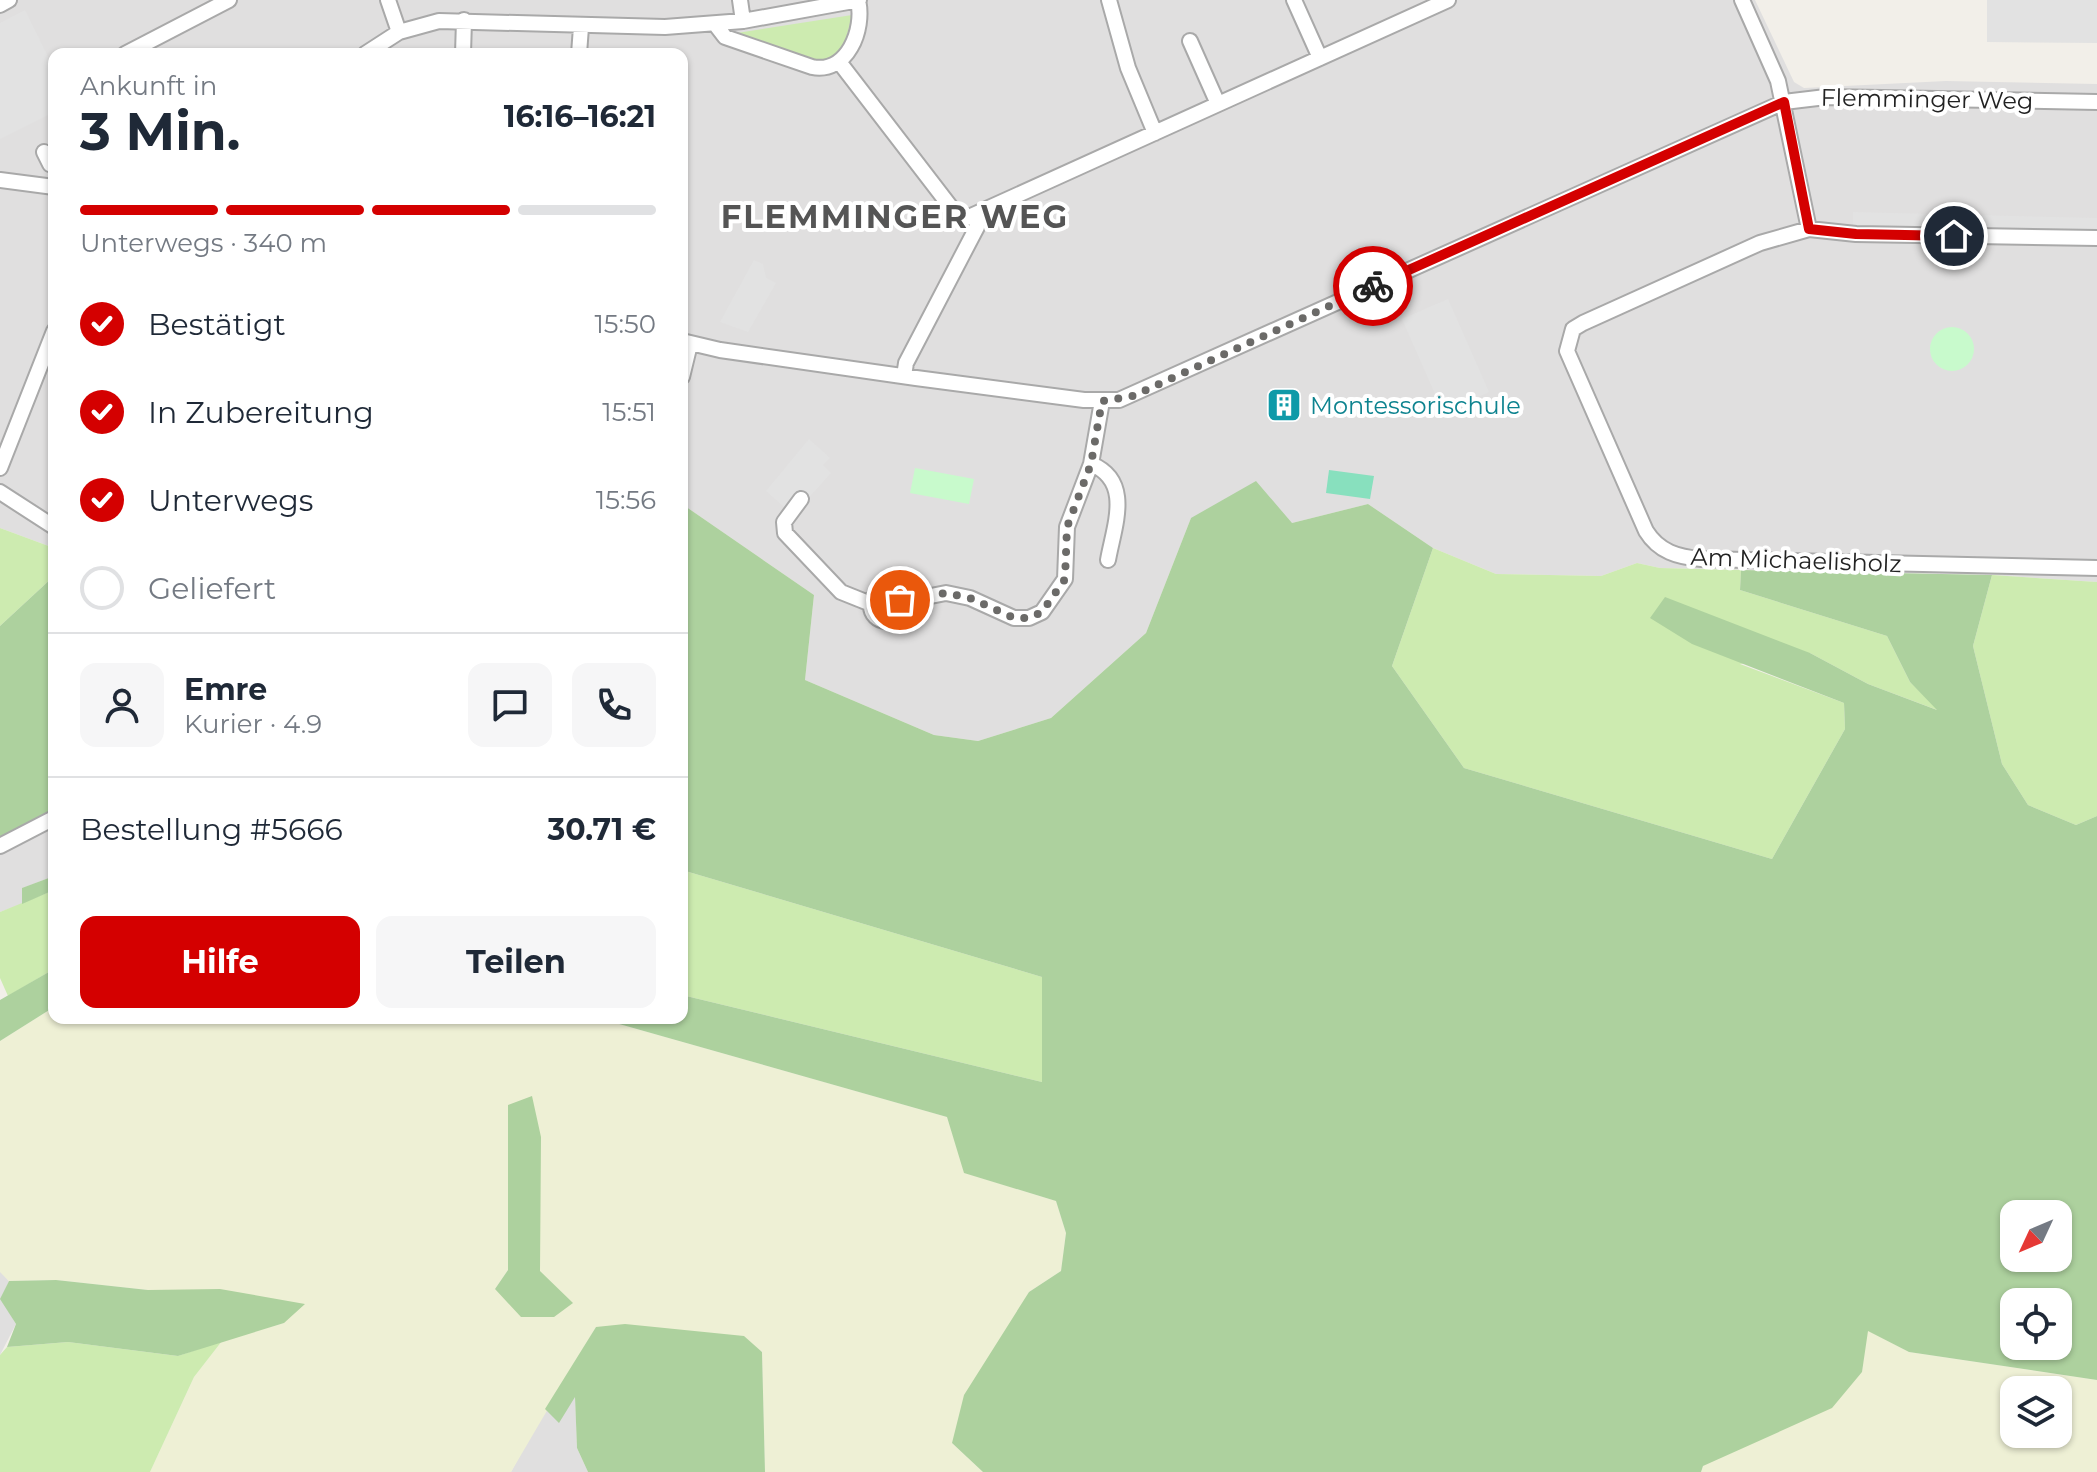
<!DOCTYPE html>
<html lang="de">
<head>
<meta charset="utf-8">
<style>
	body { margin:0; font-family:Montserrat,sans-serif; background:#f6f6f7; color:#1f2937; height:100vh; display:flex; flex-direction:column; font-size:30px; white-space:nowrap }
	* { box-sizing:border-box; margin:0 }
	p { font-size:26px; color:#747a83 }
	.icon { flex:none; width:44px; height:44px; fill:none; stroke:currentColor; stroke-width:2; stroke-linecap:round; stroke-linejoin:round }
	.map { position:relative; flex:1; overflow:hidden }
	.side { position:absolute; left:48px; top:48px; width:640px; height:976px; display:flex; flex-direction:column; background:#fff; border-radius:16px; box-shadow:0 2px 6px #0004 }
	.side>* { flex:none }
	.needle { width:52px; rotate:226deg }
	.fabs { position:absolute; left:2000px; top:1200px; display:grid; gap:16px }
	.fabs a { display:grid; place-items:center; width:72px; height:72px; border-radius:16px; background:#fff; box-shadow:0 2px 6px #0004; font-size:40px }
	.pin { position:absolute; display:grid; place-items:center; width:68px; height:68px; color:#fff; margin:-34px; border:4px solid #fff; border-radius:50%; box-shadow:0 2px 8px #0007 }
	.courier { position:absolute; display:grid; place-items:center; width:80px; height:80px; margin:-40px; border:6px solid #d40000; border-radius:50%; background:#fff; color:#222; box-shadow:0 2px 10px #0007 }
	.summary em { font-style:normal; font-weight:700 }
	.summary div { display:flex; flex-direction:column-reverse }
	.summary { display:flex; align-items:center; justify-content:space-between; height:136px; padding:0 32px }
	h1 { font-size:52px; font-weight:700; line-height:60px }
	.bar { display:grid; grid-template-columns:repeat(4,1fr); gap:12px 8px; align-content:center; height:96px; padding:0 32px }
	.bar i { height:10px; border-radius:6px; background:#e0e1e3 }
	.bar .on { background:#d40000 }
	.bar p { grid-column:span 4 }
	.line { display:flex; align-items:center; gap:20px; padding:0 32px; border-top:2px solid #e0e1e3 }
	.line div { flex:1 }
	.round { display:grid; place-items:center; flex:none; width:84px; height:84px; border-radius:16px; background:#f6f6f7 }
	ol { padding:0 32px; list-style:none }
	li { display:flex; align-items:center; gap:24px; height:88px }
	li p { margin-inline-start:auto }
	li .icon { padding:8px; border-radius:50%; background:#d40000; color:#fff; stroke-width:4 }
	li:last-child { color:#747a83 }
	li i { width:44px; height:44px; border:4px solid #e0e1e3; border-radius:50% }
	.action { display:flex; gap:16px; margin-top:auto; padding:16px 32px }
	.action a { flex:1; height:92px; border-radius:16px; background:#d40000; color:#fff; font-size:32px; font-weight:700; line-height:92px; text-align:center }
	.action a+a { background:#f6f6f7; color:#1f2937 }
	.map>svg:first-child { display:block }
	.residential { fill:#e0dfdf }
	.farmland { fill:#eef0d5; fill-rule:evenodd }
	.grass { fill:#cdebb0 }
	.forest { fill:#add19e; fill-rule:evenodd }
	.park { fill:#c8facc }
	.pitch { fill:#88e0be }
	.parking { fill:#e2e2e2 }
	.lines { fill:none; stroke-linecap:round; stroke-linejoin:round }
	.minor-casing { stroke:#a9a9a9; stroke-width:18 }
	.minor { stroke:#fff; stroke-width:14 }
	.done { stroke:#6b6a68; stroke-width:8; stroke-dasharray:0 14.4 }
	.route { stroke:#d40000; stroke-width:10 }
	.labels { text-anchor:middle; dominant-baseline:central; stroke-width:8; stroke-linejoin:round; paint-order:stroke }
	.street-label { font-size:24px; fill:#222; stroke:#fff }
	.culture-label { font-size:24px; fill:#0d838f; stroke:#fff; text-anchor:start }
	.district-label { font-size:32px; font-weight:bold; letter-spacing:2px; fill:#555; stroke:#fff }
</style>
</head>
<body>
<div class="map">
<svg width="2097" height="1472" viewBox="0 0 2097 1472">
	<rect width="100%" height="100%" fill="#f2efe9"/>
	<!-- residential -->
	<path class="residential" d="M0 0H1755L1794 82 1804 88 1946 81 2097 84V582L1992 575 1660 568 1637 563 1601 576 1496 574 1433 548 1368 504 1292 523 1191 518 1146 633 1051 718 978 741 934 735 805 680 814 595 682 504V54H54V548L0 528Z
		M54 820V876L23 888 22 904 0 912V844Z
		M0 1271 9 1281 1 1299 16 1324 0 1355Z
		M575 1395 577 1448 588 1472H511L545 1409 559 1422Z"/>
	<!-- farmland -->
	<path class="farmland" d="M54 1007V1018H598L947 1117 965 1173 1056 1201 1066 1233 1061 1271 1029 1292 952 1443 983 1472H765L762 1351 596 1327 511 1472H150L194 1377 222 1341 284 1323 148 1290 56 1280 9 1281 0 1272V1041ZM511 1189 540 1230V1272L572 1303 495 1289 508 1270Z
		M1867 1330 1909 1352 2097 1380V1472H1701L1703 1466 1862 1372ZM2014 1390H2058V1434H2014Z"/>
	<!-- grass -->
	<path class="grass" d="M852 15 843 51 826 64 736 38 737 33Z
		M0 528 54 548V576L0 626Z
		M1433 548 1496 574 1601 576 1637 563 1660 568 1741 570 1740 590 1887 636 1910 682 1940 711 1868 684 1810 653 1740 664 1844 703 1845 729 1772 859 1464 768 1392 666Z
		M1992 575 2097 582V816L2076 825 2028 805 2002 764 1973 646Z
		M682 870 1042 977V1082L682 995Z
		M54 890V969L8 996 0 978V912Z
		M222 1341 194 1377 150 1472H0V1355L7 1347 68 1342 178 1356Z"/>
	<!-- forest -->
	<path class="forest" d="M1256 481 1292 523 1368 504 1433 548 1392 666 1464 768 1772 859 1845 729 1844 703 1692 644 1650 618 1665 597 1810 653 1868 684 1937 710 1910 682 1887 636 1740 590 1741 570 1992 575 1973 646 2002 764 2028 805 2076 825 2097 816V1380L1909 1352 1868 1331 1862 1372 1832 1408 1703 1466 1701 1472H983L952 1443 964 1395 1029 1292 1061 1271 1066 1233 1056 1201 964 1173 947 1117 598 1018H682V995L1042 1082V977L682 870V504L814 595 805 680 934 735 978 741 1051 718 1146 633 1191 518ZM2014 1214H2058V1258H2014ZM2058 1302V1346H2014V1302Z
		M54 576V820L0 844V626Z
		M54 876V890L22 904V888Z
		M54 969V1007L0 1041V1000Z
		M532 1096 541 1137 540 1271 573 1303 554 1317H521L495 1289 508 1270V1105Z
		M56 1280 148 1290 220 1289 305 1304 284 1323 178 1356 68 1342 7 1347 16 1324 0 1299 9 1281Z
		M625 1324 744 1336 762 1352 765 1472H588L577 1448 575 1397 559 1423 545 1409 596 1327Z"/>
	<!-- park -->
	<path class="park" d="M1930 349a22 22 0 1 1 44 0a22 22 0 1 1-44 0Z
		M915 468 974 479 969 504 910 493Z"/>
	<!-- pitch -->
	<path class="pitch" d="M1329 470 1374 476 1370 499 1326 493Z"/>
	<!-- parking -->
	<path class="parking" d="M1987 0H2097V43L1987 42Z
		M25 10 54 69V112L0 139V23Z
		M1853 212 2097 218V232L1853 226Z
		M754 260 763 264 766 278 776 283 748 332 720 322Z
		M1448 299 1489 392 1443 412 1402 319Z
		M809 439 830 458 823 465 831 473 793 515 766 491Z"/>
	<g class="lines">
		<!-- minor casing -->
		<g class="minor-casing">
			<path id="minor" d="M388 0 399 32
				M740 0 743 21
				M1109 0 1128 68 1155 133
				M1294 0 1320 58
				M1742 0 1778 81 1809 229
				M0 5 9 0
				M715 24 725 37 812 67C847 74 865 30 858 0
				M1190 41 1218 104
				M125 54 229 0
				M365 54 399 32 439 21 665 27 743 21 859 0
				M463 54 464 20
				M579 54 581 27
				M840 63 953 210 969 217 1448 0
				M44 152 50 164H54
				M0 180 54 187
				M2097 238 1856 234 1809 229 1760 243 1583 323 1573 329 1567 351 1646 531C1659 552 1678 557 1701 559L2097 568
				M682 341 720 350 916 378 1084 400H1119L1784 102 1826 97 2097 102
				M904 376 906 363 977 227 975 216
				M682 377 690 344
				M1091 464C1133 481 1114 526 1108 560
				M0 468 54 331
				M0 492 54 527
				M801 499 784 522 785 533 841 592 871 604
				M871 606a15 15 0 1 1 30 0a15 15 0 1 1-30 0Z
				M900 602 946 593 970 598 1014 618H1029L1042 612 1065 579 1067 527 1091 464 1102 401
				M0 846 54 818"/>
		</g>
		<!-- minor -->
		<use href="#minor" class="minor"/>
	</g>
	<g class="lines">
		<!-- done -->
		<path class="done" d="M900 600 946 593 970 598 1014 618H1029L1042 612 1065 579 1067 527 1091 464 1102 401 1133 396 1373 286"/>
		<!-- route -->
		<path class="route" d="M1373 286 1784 102 1809 229 1856 234 1954 236"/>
	</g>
	<!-- icons -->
	<defs>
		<g id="building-square" transform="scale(1.8)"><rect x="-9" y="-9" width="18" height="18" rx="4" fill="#0f9aa8" stroke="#fff"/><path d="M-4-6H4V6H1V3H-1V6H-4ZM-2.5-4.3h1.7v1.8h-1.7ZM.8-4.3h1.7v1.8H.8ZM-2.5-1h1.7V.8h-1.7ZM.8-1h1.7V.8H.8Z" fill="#fff"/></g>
	</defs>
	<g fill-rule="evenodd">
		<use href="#building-square" x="1284" y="405"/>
	</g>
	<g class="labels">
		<!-- street labels -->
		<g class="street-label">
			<text transform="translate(1927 99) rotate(1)">Flemminger Weg</text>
			<text transform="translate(1796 560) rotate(2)">Am Michaelisholz</text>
		</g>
		<!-- culture labels -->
		<g class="culture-label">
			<text x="1310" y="405">Montessorischule</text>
		</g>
		<!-- district labels -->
		<g class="district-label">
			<text x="895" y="216">FLEMMINGER WEG</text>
		</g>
	</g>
</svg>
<div class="fabs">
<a><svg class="needle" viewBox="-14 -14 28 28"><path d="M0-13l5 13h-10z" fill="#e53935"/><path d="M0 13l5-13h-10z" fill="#747a83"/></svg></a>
<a><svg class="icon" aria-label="locate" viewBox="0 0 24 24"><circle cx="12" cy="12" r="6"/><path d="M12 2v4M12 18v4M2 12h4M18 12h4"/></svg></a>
<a><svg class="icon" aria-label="layers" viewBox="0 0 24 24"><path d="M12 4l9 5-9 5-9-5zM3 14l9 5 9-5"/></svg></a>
</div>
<div class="pin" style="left:900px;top:600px;background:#ea580c"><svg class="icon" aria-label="bag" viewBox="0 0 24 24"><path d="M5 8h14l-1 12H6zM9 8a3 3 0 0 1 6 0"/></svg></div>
<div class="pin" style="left:1954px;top:236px;background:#1f2937"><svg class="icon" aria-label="home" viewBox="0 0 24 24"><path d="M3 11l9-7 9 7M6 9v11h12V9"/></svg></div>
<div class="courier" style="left:1373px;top:286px"><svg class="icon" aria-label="bike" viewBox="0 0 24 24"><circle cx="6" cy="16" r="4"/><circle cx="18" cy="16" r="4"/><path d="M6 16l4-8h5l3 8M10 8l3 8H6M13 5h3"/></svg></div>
<section class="side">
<div class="summary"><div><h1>3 Min.</h1><p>Ankunft in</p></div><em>16:16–16:21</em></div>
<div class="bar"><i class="on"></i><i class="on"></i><i class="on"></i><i></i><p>Unterwegs · 340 m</p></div>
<ol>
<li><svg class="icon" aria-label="check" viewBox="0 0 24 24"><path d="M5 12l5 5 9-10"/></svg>Bestätigt<p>15:50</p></li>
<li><svg class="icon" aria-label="check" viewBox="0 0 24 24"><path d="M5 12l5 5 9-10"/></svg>In Zubereitung<p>15:51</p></li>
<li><svg class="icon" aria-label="check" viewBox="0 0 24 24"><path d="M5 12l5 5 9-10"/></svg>Unterwegs<p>15:56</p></li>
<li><i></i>Geliefert</li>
</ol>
<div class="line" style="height:144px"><a class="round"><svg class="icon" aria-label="person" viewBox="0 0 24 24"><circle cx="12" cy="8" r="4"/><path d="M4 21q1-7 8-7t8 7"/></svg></a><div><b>Emre</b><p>Kurier · 4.9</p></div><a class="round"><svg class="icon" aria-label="chat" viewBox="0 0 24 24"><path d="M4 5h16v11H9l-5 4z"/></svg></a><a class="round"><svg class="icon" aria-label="phone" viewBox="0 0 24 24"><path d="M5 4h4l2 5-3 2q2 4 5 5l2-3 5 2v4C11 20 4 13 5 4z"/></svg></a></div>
<div class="line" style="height:104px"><div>Bestellung #5666</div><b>30.71 €</b></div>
<div class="action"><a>Hilfe</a><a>Teilen</a></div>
</section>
</div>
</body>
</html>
